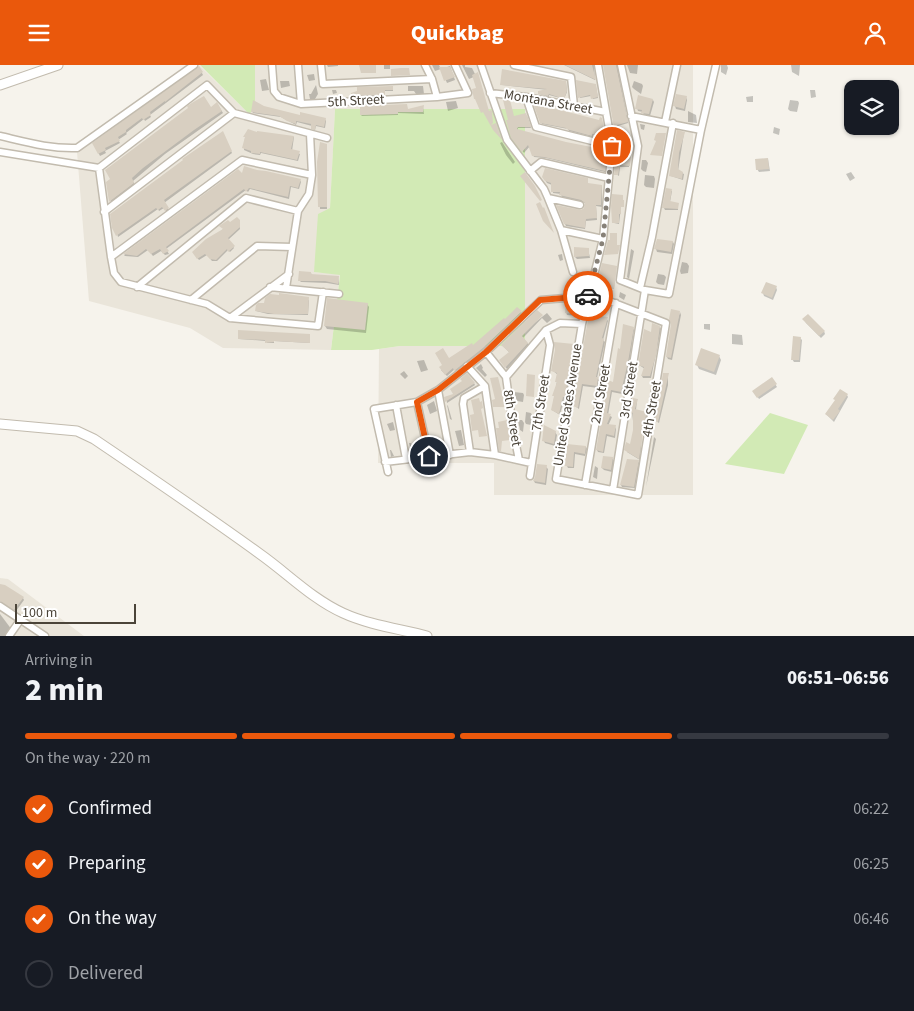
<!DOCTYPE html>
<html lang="en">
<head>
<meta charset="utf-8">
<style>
	body { margin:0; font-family:"Source Sans 3",sans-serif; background:#20242c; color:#f1f3f6; height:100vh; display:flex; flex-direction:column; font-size:19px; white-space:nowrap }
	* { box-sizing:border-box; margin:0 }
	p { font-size:16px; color:#9ea1a6 }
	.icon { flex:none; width:28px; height:28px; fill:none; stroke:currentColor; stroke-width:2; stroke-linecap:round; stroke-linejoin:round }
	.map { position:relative; height:571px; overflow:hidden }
	.panel { display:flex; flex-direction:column; background:#171b24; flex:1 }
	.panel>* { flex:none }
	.controls { position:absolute; left:844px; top:15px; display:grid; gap:10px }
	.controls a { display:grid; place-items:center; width:55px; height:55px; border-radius:10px; background:#171b24; box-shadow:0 1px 4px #0004; font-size:25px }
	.scale { position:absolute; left:15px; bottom:12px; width:121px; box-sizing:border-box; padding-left:5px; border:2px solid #4b4439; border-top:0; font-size:14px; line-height:18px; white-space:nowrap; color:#4b4439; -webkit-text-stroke:4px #fff; paint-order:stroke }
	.pin { position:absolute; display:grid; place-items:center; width:42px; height:42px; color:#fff; margin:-21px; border:2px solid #fff; border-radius:50%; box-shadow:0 1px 5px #0007 }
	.courier { position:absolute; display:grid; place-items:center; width:50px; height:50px; margin:-25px; border:4px solid #ea580c; border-radius:50%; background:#fff; color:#222; box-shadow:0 1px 6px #0007 }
	.headline em { font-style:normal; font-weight:800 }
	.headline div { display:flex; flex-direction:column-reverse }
	.headline { display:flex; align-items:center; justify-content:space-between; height:85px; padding:0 25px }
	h1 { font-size:32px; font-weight:800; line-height:38px }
	.bar { display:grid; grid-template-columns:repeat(4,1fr); gap:8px 5px; align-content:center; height:60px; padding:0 25px }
	.bar i { height:6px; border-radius:4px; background:#363941 }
	.bar .on { background:#ea580c }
	.bar p { grid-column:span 4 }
	ol { padding:0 25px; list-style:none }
	li { display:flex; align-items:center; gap:15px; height:55px }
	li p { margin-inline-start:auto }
	li .icon { padding:5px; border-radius:50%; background:#ea580c; color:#fff; stroke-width:4 }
	li:last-child { color:#9ea1a6 }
	li i { width:28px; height:28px; border:2px solid #363941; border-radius:50% }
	header { display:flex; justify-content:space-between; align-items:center; height:65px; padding:0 25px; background:#ea580c; color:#fff; font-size:22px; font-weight:800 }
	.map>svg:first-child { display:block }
	.residential { fill:#eae5da }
	.green { fill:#d2eab5 }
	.shadow { fill:#0003 }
	.building { fill:#d8cfc1 }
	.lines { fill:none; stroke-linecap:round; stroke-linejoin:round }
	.minor-casing { stroke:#c2bbae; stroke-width:9 }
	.tertiary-casing { stroke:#c2bbae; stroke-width:11 }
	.minor { stroke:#fff; stroke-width:6 }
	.tertiary { stroke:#fff; stroke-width:9 }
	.done { stroke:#878178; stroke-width:5; stroke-dasharray:0 9 }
	.route { stroke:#ea580c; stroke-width:6 }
	.labels { text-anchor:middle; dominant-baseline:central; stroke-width:4; stroke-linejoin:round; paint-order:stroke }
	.street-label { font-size:14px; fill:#4b4439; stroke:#fff }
</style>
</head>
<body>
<header><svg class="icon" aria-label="menu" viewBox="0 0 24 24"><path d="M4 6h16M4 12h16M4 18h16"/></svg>Quickbag<svg class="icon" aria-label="person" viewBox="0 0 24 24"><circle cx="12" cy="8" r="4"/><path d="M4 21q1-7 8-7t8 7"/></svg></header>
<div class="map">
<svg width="914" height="571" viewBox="0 0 914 571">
	<rect width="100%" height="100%" fill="#f6f3ec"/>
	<!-- residential -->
	<path class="residential" d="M199 0 249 49 255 44V0H693V430H494V398H378L379 284 400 281 335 44 330 144 314 207 340 209 331 285 223 283 190 263 89 236 77 87Z
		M0 513 8 514 84 571H0Z"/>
	<!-- green -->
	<path class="green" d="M200 0H255V44L249 49Z
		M335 44H525V281H400L372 285H331L340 210 314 207 318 149 330 143Z
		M770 348 808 360 784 409 725 399Z"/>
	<!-- shadow -->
	<path class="shadow" d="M327 0H338V1L328 2Z
		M384 0H390V4H384Z
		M432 0H439L441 4 450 1 455 15 447 18 441 4 435 6Z
		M462 0H465V2L472 3 476 11 469 14Z
		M564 0H594L595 15Z
		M604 0H617L628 58 618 61 620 76 630 81 629 102H620L619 111 616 109 618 80Z
		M627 0H638L637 9 630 8Z
		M721 0H727L728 3 726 10 721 7Z
		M791 0H800L799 11 792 7Z
		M200 4 203 10 150 50 151 52 145 56 144 54 126 68 127 69 118 75 120 78 105 86 106 88 100 91 94 79Z
		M314 9 315 15 309 16 307 10Z
		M266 14 269 25 262 26 260 15Z
		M280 16H289L290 21 281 23Z
		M634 16 642 19 643 21 641 29 634 24 632 22Z
		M566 17 567 27 564 34 549 30V32L539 29 548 25 502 20Z
		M316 20 318 29 315 34H310L309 29H311Z
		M408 21H423L424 29H416L414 26H408Z
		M596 22 598 33 593 34 591 31 580 33V32Z
		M393 24V26H385V31L353 33 352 31V29Z
		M332 25H336L337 28 333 29Z
		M810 25H815L816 32 811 33Z
		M753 31V37H747L746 32Z
		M686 32 687 35 685 46 676 44 675 41Z
		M653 35 654 37 650 51 644 50 643 47 638 46 637 43Z
		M790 35 798 36 799 38 797 47 790 46 788 44Z
		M456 36 458 43 448 46 446 37Z
		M218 40 223 48 165 89 133 116 135 120 111 138 107 117 211 43Z
		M423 42 424 49 398 48V50L362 51 361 50 408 45Z
		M252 46 325 54 326 56 325 63 316 61 315 65H314L312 61 297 57 296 60 281 52 253 48Z
		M688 46 696 50 697 58 688 57Z
		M527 51 531 63H518V66L565 78 606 86 605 107 546 93 534 92 530 81 524 88 514 75V52Z
		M602 56 605 70H603V72L593 70V72L569 66 568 64 542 59 541 57Z
		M640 59 645 60 644 65 641 64Z
		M774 62 780 64 779 70 773 68Z
		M248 65 258 69 294 72 292 86 300 89 298 96 261 88 260 90 253 89 244 85 245 72Z
		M223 68 232 88 164 138 169 145 167 147 164 143 159 146 158 144 118 172 112 149Z
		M684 68 678 106 684 109 683 115 671 111Z
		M502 77 515 97 513 99 506 90 500 78Z
		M326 80 327 144H320L318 97Z
		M768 94 770 106 759 107 757 104Z
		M642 95H646L648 98 646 107 643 106 641 104Z
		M238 106 242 111 300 115 301 117 299 124 291 122 289 134 250 124 248 127 246 125 166 184 169 189 165 190 161 186 153 191 148 185 138 192 125 191 124 190Z
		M851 107 855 113 850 116 846 109Z
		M645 110 654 111 655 114 654 123 646 122 644 120Z
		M543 112 587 114 588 119 602 121V142L596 141 597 155 586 156 585 164 566 161 565 159 585 144 586 139 583 137 562 132 561 129 553 128 552 120 547 118Z
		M667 124 672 126 670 137 678 139V145H665L664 143Z
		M614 130 623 132V142H621L619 159 614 158Z
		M239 156 240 164 228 175 234 183 230 187 228 185 217 196H212L207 190 199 195 193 187 230 159Z
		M673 177 674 179 672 189 657 187 656 184Z
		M588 184 590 193 577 194 575 192Z
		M631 184 634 186 629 214 627 212Z
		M562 189 563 195 560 196 558 190Z
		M682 197 687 198 689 201 688 208 681 209 680 206Z
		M616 202 614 224 605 221 603 230 597 228 596 227Z
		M311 208 312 210 338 212 339 220 327 218 301 217 300 216Z
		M658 209 664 210 666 212 664 220 658 219 656 217Z
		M776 222 777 225 773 235 764 231 763 228Z
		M620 227 626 230 624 235 619 232Z
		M309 235 308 250 268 249 256 246Z
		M577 238 578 249 580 248V251L567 250 566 247Z
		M367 239 369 242 366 268 327 264 325 261Z
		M599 239 600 242 597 252 607 254 608 256 603 275 605 277 597 313 599 316 598 323 583 321 579 344 575 341 588 260Z
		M521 247 522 249 484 285 456 307 455 304 447 311 441 305Z
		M680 247 681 250 672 295 668 294 667 292Z
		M547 248 552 254 547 258 542 253 523 273 529 280 507 304 501 296 510 288 504 282Z
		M805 257 824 266 825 269 821 273Z
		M704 259H710V265L704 264Z
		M660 262 661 264 651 313H643L642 311 645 304 639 300 652 268Z
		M633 263 634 265 629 300 622 329 612 327 608 350 612 352 608 361 615 362 616 364 615 373 607 371 604 388 598 387 597 385 609 317 614 319 621 285Z
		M732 269 742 270 743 280 732 279Z
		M310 270V278L274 276V278H267L266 276 239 274Z
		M800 273 802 275 800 297H794L792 294Z
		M573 280 574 282 565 334H564L560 350 552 345 558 310 552 305Z
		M719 291 721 295 716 310 699 304 697 300Z
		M424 295 428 305 421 307 417 296Z
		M481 299 483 303 482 304 487 310 485 312 476 303Z
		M404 306 408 311 405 314 400 309Z
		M668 310V320L659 358 656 356Z
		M772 314 777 322 759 334 754 326Z
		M474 318 475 320 447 338 446 332 455 330Z
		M514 327 523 328 524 330 523 337 517 336Z
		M847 330 848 332 834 357 826 349 836 336Z
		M637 335 636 345 646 348 647 350 642 368 640 395 627 387 631 381 634 365 632 347Z
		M434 336 437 346 430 349 427 340Z
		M447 340 448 341 452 355 450 354Z
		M526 347 531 348 532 350 531 360 526 359 525 357Z
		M518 355H522L524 358 523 367 520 365Z
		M393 357 395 365 390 366 387 359Z
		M461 365 464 380 459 381 455 366Z
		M555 367 557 370 555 381 545 378 544 376Z
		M654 372 656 374 646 422Z
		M409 378H411L413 384 411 385Z
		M568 380 586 382 587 384 585 391 575 389 574 403H568L567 401Z
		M390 385H391L394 391 391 392Z
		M612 393 614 396 612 407 604 405 602 403Z
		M638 396 639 398 635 423 622 422 621 420Z
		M595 401 598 403 597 414 593 412Z
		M546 402 548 404 546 420 535 418 534 416Z
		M0 521 23 533 24 535 16 546 0 536Z
		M0 549 12 565 8 571H0Z"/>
	<!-- building -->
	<path class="building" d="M359 0H376V8H361Z
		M565 0H592L596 15Z
		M603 0H616L628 57 617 60 620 75 630 78V92H631L630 101 620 100 618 110H614L617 80Z
		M199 1 203 7 165 37V36L150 47 151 50 143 55 142 53 126 65V67L118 72 120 76 105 83 106 85 98 89 92 78Z
		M439 2H450L455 12 444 16Z
		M401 3H409L410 10 391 11V4Z
		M502 4 566 16 567 26 564 34 549 29 548 31 538 29V26L547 24 500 20Z
		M478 7 489 46 491 45 492 46 493 58 491 60 496 58 502 75 493 65 483 47 481 48 475 34H474L472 24 476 23 472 10Z
		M576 15 596 19 598 32 591 34 590 30 578 33Z
		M393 21V25H385V30L351 31V28L357 26V22Z
		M676 29 687 31 684 44 673 41Z
		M638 30 653 34 649 49 641 48 642 45 635 44Z
		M204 31 211 42 217 37 222 46 194 65 143 103 132 113 134 118 109 137 106 117 110 114 105 105 188 43 187 41 195 36Z
		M253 35 264 41 300 50V47L326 53 324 62 316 60 315 65 311 64V59L296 56V59L287 56 279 51 251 47Z
		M503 35H510L514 51 526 48 531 62H518L517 64 566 77 607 85 605 106 544 92 532 91 528 80 522 87 511 73 506 55H508Z
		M533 38 599 55 600 52 602 53 605 69H602V71L592 69V71L566 64V63L540 58Z
		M407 39 408 44 424 40 423 47H398V49L360 50V41Z
		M248 64 257 67V66L294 71 291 84 300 86 297 95 260 87V89L251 88V86L242 83 245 72H243Z
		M677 65 685 67 679 88 678 104 683 107 682 114 669 111Z
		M223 66 232 86 164 135 169 143 165 146 162 142 158 145 156 143 116 171 112 163 110 149 183 95 182 94Z
		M656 68H666L662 91 650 90 656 76 654 75Z
		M320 77 327 79V142H318L317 97Z
		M768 93 769 104 756 105 755 94Z
		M244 101 257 105 266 106 301 114 298 123 290 121 288 132 249 123 246 127 244 124 166 182 169 186 163 189 160 184 151 189 146 184 137 191 123 189 238 104 242 108Z
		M545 103 588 113V118L602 120 601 140H596L597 153 586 154 585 163 564 159 556 140 581 145 584 143 585 138 581 135 559 130 560 127H551V118L545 116 542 112Z
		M525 107 535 121 542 135 540 136 520 111Z
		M666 123 672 124 670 136 679 138 678 144 662 143Z
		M612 129 623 130V135H624V142H621V149H619V158H612L611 141Z
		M540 137 543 143 544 142 554 168 543 156 536 139Z
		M237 152 240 155V162L228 173 235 181 228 187 227 184 216 195 210 194 205 189 197 194 192 187 206 174 223 164 219 161 228 155 230 157Z
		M610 168H617V180H620L618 189 604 190 608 175H610Z
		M657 174 673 176 671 187 654 184Z
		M574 182 589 183V191L574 192Z
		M602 198 617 201 614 224 604 221 602 229 595 227Z
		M299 206 311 207V209L339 211 338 219 325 216H298Z
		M766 217 777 221 772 233 761 228Z
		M279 228 309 232 308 249H274L255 246 256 240 258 238H264L265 233 270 229 279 230Z
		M327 233 368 238 365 265 324 261Z
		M578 237 577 248 580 246 579 249 565 248 566 238Z
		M593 237 600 238 596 251 608 252 602 273 604 274 596 312H598L597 321 582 319 578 343 573 341 587 260Z
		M517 242 522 246 483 283 454 306 453 303 445 310 439 302 442 300 435 288 443 283 449 293 472 278 473 280 504 253 505 254Z
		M671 244 680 246 671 293 666 292 671 259 669 254Z
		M537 245 543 250 522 271 528 278 505 303 499 295 509 287 501 280Z
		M808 249 825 266 819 271 802 254Z
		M652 258 660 261 656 290 650 311H641L644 302 638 300 644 264 651 267Z
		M623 259 634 262 628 297 621 327 611 325 607 348 611 349 607 359 616 360 614 371 606 369 603 387 596 385 608 315 613 317 618 283 620 284Z
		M238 265 310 269V278L274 276V277L265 278V275L238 274Z
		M793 271 801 272 799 295H791Z
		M554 277 574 279 565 332H563L559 349 551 345 554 331H552L557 317H555L557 308 551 306 555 285Z
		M701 283 720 290 714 307 695 300Z
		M467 308 475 318 445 337 444 332 453 329 450 324 462 316 460 314Z
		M663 308H669L658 357 655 356Z
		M527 309 535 310 534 332 526 331Z
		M498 312 504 336V342H493L492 335 495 334 490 313Z
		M772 312 777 319 757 333 752 326Z
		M840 324 848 329 838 344 840 346 833 355 825 349 835 335 833 334Z
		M479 333 480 337 482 336 483 343 481 344 487 371 479 372 478 365 472 366 470 350 474 349 471 335Z
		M633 333 638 334 635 344 647 347 642 367H643L639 394 624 385 626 377 630 379 633 365V348L631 347Z
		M507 355 510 375 502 376 501 386H499L496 363H499L498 357Z
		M544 360 556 366 554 379 542 376Z
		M567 379 586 381 585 389 574 387 573 402 565 401Z
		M603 391 613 392 611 405 601 403Z
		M627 394 639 395 634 422 620 420Z
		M537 399 547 400 545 418 533 416 535 412Z
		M0 519 5 520 24 532 14 545 0 536Z"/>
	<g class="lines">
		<!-- minor casing -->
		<g class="minor-casing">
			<path id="minor" d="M272 0 274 26 279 32 301 39 437 32 468 28 455 0
				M298 0 301 39
				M321 0 323 19 432 14
				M425 0 432 14 437 32
				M481 0 507 75 544 124 548 133 561 165 573 207
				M514 0 571 12 574 41
				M621 0 638 81 620 215 645 225 669 229 701 65 716 0
				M490 28 526 32 606 47
				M526 32 536 62 612 81
				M631 51 701 65
				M665 57 677 0
				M0 71C26 77 50 84 77 83L194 0
				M0 87 99 103 207 20 234 48 327 73
				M99 103 111 192 114 208 121 217 207 239 230 253 318 261 323 227
				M530 106 541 97 609 113
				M548 133 580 140
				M104 147 234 48
				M561 165 603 174
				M111 192 242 95 312 110
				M137 222 246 133 298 146
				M270 222 339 229
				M286 223 298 146 309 129 312 110 310 69
				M640 223 652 172 673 58
				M191 235 257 181 292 182
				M230 253 289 209
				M486 287 506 312 514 370 519 395
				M467 301 485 321 495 390
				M506 312 546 265 560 258 582 259
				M438 325 450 390
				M417 337 429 391
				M396 340 406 394
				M470 387 463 339 464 333 485 321
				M385 397 470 387 495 390 531 398
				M388 407 374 344 417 337 438 325 486 287 541 235 589 231 604 234 666 258 638 430 556 414 582 259 603 174 612 81 598 0
				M530 411 550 280 546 265
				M585 420 616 238
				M613 425 645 225
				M0 541 45 571
				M9 571 21 554"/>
		</g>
		<!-- tertiary casing -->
		<g class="tertiary-casing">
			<path id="tertiary" d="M0 20 58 0
				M0 359 77 366 94 374C150 412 205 449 260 489 287 508 312 534 343 548 369 560 400 564 427 571"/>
		</g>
		<!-- minor -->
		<use href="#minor" class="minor"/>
		<!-- tertiary -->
		<use href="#tertiary" class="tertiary"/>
	</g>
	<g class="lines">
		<!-- done -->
		<path class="done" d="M588 231 603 174 612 81"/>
		<!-- route -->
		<path class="route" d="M429 391 417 337 438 325 486 287 540 235 588 231"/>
	</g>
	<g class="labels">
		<!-- street labels -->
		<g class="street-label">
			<text transform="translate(356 36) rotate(-3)">5th Street</text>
			<text transform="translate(548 37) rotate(10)">Montana Street</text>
			<text transform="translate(629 325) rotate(-81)">3rd Street</text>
			<text transform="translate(601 329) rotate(-80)">2nd Street</text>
			<text transform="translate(541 338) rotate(-81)">7th Street</text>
			<text transform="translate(568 340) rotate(-81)">United States Avenue</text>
			<text transform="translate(652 344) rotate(-80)">4th Street</text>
			<text transform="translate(512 353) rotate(81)">8th Street</text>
		</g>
	</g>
</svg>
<div class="controls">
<a><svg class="icon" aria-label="layers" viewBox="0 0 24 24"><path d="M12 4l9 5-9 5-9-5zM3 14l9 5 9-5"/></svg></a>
</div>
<div class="scale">100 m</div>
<div class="pin" style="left:612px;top:81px;background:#ea580c"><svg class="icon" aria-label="bag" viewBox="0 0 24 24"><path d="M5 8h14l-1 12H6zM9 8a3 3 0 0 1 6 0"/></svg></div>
<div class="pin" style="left:429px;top:391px;background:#1f2937"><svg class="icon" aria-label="home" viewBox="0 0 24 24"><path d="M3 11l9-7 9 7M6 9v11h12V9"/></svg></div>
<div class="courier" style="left:588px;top:231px"><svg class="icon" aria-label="car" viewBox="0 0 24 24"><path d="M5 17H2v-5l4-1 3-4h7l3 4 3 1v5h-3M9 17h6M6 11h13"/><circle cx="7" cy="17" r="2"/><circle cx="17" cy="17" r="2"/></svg></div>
</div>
<section class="panel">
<div class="headline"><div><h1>2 min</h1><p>Arriving in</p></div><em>06:51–06:56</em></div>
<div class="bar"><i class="on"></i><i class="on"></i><i class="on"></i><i></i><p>On the way · 220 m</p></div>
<ol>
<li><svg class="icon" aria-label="check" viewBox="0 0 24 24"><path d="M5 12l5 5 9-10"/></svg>Confirmed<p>06:22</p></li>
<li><svg class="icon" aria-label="check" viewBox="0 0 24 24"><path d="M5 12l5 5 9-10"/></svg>Preparing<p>06:25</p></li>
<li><svg class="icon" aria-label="check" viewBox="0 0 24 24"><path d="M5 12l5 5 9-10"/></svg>On the way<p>06:46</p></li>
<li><i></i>Delivered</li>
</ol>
</section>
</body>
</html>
